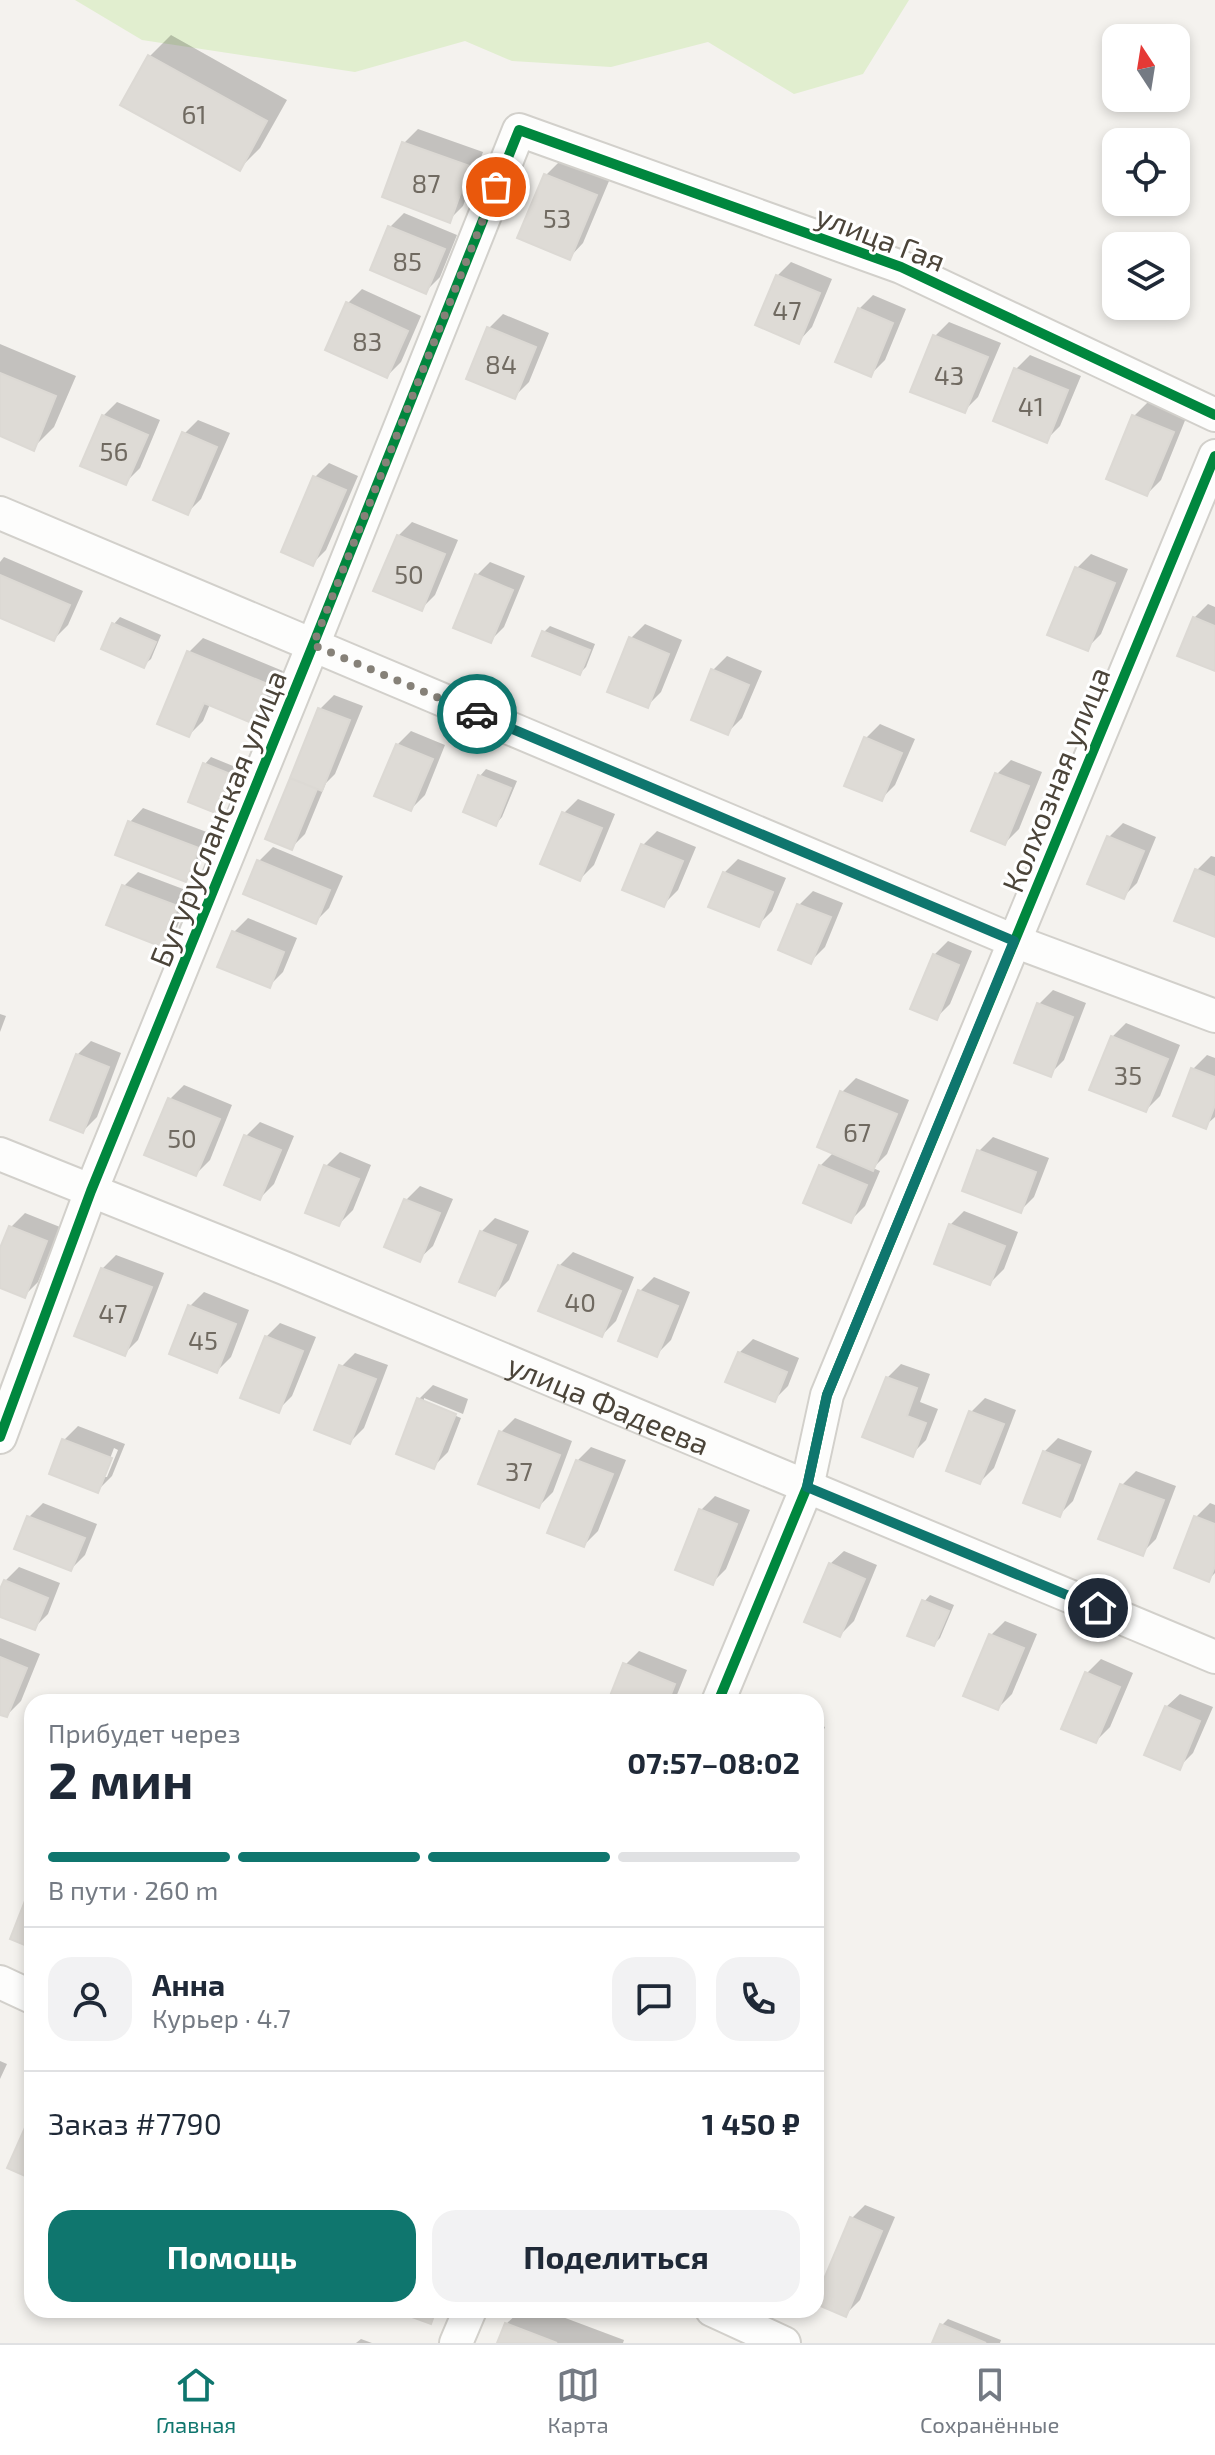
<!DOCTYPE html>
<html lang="ru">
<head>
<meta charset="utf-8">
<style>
	body { margin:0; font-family:"Exo 2",sans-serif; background:#f2f2f3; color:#1f2937; height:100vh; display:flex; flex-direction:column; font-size:30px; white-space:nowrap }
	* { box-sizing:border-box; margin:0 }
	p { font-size:26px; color:#747a83 }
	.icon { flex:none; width:44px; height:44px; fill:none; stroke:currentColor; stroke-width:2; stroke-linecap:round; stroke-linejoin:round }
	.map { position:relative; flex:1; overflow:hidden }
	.details { position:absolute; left:24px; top:1694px; width:800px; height:624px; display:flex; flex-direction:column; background:#fff; border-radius:24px; box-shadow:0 4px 12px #0003 }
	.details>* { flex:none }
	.needle { width:52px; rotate:348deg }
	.controls { position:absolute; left:1102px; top:24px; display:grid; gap:16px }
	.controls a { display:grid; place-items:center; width:88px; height:88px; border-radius:16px; background:#fff; box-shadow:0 4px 12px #0003; font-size:40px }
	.pin { position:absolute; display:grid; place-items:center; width:68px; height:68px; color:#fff; margin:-34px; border:4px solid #fff; border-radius:50%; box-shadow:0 2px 8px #0007 }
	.courier { position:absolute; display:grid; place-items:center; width:80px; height:80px; margin:-40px; border:6px solid #0f766e; border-radius:50%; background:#fff; color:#222; box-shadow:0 2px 10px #0007 }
	.overview em { font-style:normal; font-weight:700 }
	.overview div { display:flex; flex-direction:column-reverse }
	.overview { display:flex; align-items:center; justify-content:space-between; height:136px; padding:0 24px }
	h1 { font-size:52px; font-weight:700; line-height:60px }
	.bar { display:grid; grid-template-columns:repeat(4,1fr); gap:12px 8px; align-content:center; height:96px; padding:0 24px }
	.bar i { height:10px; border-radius:6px; background:#e0e1e3 }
	.bar .on { background:#0f766e }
	.bar p { grid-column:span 4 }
	.line { display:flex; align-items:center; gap:20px; padding:0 24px; border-top:2px solid #e0e1e3 }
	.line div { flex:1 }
	.round { display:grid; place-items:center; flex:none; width:84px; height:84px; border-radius:24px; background:#f2f2f3 }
	.action { display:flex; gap:16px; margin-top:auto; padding:16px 24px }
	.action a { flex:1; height:92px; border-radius:24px; background:#0f766e; color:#fff; font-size:32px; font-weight:700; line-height:92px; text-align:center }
	.action a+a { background:#f2f2f3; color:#1f2937 }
	.dock { display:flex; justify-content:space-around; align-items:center; height:112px; border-top:2px solid #e0e1e3; background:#fff; font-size:22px; color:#747a83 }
	.dock a { display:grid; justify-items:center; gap:4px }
	.dock .on { color:#0f766e }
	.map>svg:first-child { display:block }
	.green { fill:#e1eecf }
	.shadow { fill:#0003; fill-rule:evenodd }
	.building { fill:#dedbd6; stroke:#dcd9d4; stroke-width:2 }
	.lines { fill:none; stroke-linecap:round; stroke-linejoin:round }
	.street-casing { stroke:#d2d0cb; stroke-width:36 }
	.street { stroke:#fdfdfc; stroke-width:32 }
	.cycleway-casing { stroke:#fff; stroke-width:15 }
	.cycleway { stroke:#00873e; stroke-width:10 }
	.done { stroke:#868178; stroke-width:8; stroke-dasharray:0 14.4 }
	.route { stroke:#0f766e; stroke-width:10 }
	.labels { text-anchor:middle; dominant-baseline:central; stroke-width:6; stroke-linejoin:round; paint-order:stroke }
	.number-label { font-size:26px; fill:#706a61 }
	.street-label { font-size:30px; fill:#4b4439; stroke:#fff }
</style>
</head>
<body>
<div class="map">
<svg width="1215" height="2343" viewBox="0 0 1215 2343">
	<rect width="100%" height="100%" fill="#f4f2ee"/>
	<!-- green -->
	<path class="green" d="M75 0H909L863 74 794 94 708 42 611 67 512 61 465 41 355 72 142 40Z"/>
	<!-- shadow -->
	<path class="shadow" d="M171 35 287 100 260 148 239 169 150 56Z
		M418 129 483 152 463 206 449 220 404 143Z
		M560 161 609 181 583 243 570 257 546 175Z
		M404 213 457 235 440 277 426 291 390 227Z
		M791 262 832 279 812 327 799 341 777 276Z
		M362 289 421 316 401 362 387 376 348 303Z
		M873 295 906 309 885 360 871 374 859 309Z
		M503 314 549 333 529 382 515 396 489 328Z
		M949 322 1001 343 978 397 964 411 935 336Z
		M0 344 76 376 54 427 33 448 0 434Z
		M1030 355 1081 376 1060 426 1046 440 1016 369Z
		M117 402 160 420 140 468 126 482 103 416Z
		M1148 402 1186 418 1161 480 1147 494 1134 416Z
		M198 420 230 433 201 499 187 513 184 434Z
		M329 463 358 476 326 550 312 564 283 551 315 477Z
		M412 522 458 540 435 595 421 609 398 536Z
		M1091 554 1128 569 1101 634 1087 648 1077 568Z
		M4 557 83 591 68 625 54 639 0 616V562Z
		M490 562 525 576 504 627 490 641 476 576Z
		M1208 604 1215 607V669L1194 618Z
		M120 617 161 635 151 659 144 665 114 624Z
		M645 624 682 640 661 692 647 706 631 638Z
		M550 626 595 644 586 667 580 673 544 632Z
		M203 638 283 671 267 708 253 722 210 704 203 721 189 735V652Z
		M727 656 762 671 742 718 728 732 713 670Z
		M334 695 363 706 335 774 326 783 305 834 291 848 267 838 320 709Z
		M880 724 915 739 895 785 881 799 866 738Z
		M411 731 445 745 425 795 411 809 397 745Z
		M211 757 238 768 224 805 217 812 205 764Z
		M1011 760 1042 772 1019 829 1005 843 997 774Z
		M486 769 517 781 502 817 496 824 480 776Z
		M578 799 615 814 594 865 580 879 564 813Z
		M143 808 212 834 199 866 185 880 130 822Z
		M1123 823 1156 837 1137 883 1123 897 1109 837Z
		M657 831 696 847 678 890 664 904 643 845Z
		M273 847 343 876 329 908 315 922 259 861Z
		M1211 856 1215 857V935L1177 920 1197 870Z
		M738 859 786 878 772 911 758 925 724 873Z
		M138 872 191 892 176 930 162 944 124 886Z
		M813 891 843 903 825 947 811 961 799 905Z
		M248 918 297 938 283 972 269 986 234 932Z
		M948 941 972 951 950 1004 936 1018 934 955Z
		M1053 990 1086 1003 1064 1060 1050 1074 1017 1062 1039 1004Z
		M0 1014 6 1016 0 1032Z
		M1126 1023 1180 1045 1160 1096 1146 1110 1112 1037Z
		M91 1041 121 1053 97 1117 83 1131 77 1055Z
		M1207 1055 1215 1058V1117L1205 1126 1193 1069Z
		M856 1078 909 1100 887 1154 873 1168 880 1171 865 1206 851 1220 820 1166 834 1152 842 1092Z
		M184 1085 232 1105 210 1160 196 1174 170 1099Z
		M260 1122 294 1136 274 1184 260 1198 246 1136Z
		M993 1137 1049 1158 1034 1197 1020 1211 979 1151Z
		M340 1152 371 1165 353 1210 339 1224 326 1166Z
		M420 1186 453 1199 433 1246 419 1259 406 1200Z
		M964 1211 1018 1232 1004 1269 990 1283 950 1225Z
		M25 1213 60 1227 38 1282 24 1296 0 1286V1253L11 1227Z
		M495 1218 529 1231 509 1280 495 1294 481 1232Z
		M573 1252 634 1277 616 1321 602 1335 559 1266Z
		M116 1255 164 1273 138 1340 124 1354 102 1269Z
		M654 1277 690 1292 671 1340 657 1354 640 1291Z
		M204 1292 249 1310 231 1357 217 1371 190 1306Z
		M280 1323 316 1337 292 1396 278 1410 266 1337Z
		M753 1339 799 1358 788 1386 774 1400 739 1353Z
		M355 1353 388 1365 364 1428 350 1442 341 1367Z
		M901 1364 930 1374 920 1402 938 1409 926 1440 912 1454 887 1378Z
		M433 1385 468 1399 463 1414 424 1398V1403L461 1418 448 1452 434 1466 419 1399Z
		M985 1398 1016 1410 994 1468 980 1482 971 1412Z
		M515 1418 572 1441 553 1492 539 1506 501 1432Z
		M78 1426 125 1444 112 1476 98 1490 64 1440ZM114 1448 118 1450 107 1477H103Z
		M1058 1438 1092 1451 1073 1501 1059 1515 1044 1452Z
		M591 1447 626 1460 598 1531 584 1545 577 1461Z
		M1136 1471 1176 1486 1156 1539 1142 1553 1122 1485Z
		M715 1496 750 1510 726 1569 712 1583 701 1510Z
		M43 1503 97 1524 85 1555 71 1569 17 1548 29 1517Z
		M1210 1503 1215 1505V1573L1209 1579 1196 1517Z
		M844 1551 877 1565 854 1621 840 1635 830 1564Z
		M19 1567 60 1583 48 1614 34 1628 0 1614V1595L5 1581Z
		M930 1595 954 1605 940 1638 934 1644 924 1602Z
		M1005 1621 1037 1634 1012 1694 998 1708 966 1695 991 1635Z
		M0 1638 40 1654 21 1701 7 1715 0 1712Z
		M639 1651 687 1670 674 1702H630L625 1665Z
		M1101 1659 1133 1673 1110 1727 1096 1741 1087 1673Z
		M1180 1694 1213 1707 1193 1753 1179 1767 1166 1707Z
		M816 1723 825 1727 816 1749Z
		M0 2061 7 2064 0 2079Z
		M865 2205 895 2217 860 2300 846 2314 851 2219Z
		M521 2310H544L624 2340 623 2343H499L506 2324Z
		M948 2319 1001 2340 1000 2343H934L942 2325Z
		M361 2339 372 2343H356Z"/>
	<!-- building -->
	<path class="building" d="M148 55 267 121 240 171 120 105Z
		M402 142 470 166 450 223 382 197Z
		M544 174 597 195 570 260 517 238Z
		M388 226 445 249 426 294 370 270Z
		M776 275 820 293 799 344 755 325Z
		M346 302 408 331 387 378 325 350Z
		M858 308 893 323 871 377 835 362Z
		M487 327 536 347 515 399 466 379Z
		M933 335 988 357 965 413 910 392Z
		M1014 368 1068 390 1047 443 993 421Z
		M0 373 56 396 34 451 0 436Z
		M102 415 148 435 126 485 80 466Z
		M1132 415 1174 432 1147 496 1106 479Z
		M182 432 217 447 188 515 153 500Z
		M313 476 346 490 313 566 281 552Z
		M397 535 445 554 422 611 373 591Z
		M1075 567 1115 583 1088 651 1047 635Z
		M475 574 513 590 491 643 453 628Z
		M0 575 70 605 54 641 0 618Z
		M1193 617 1215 626V671L1177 656Z
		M112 623 156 642 144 668 101 649Z
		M542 631 590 650 580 675 532 656Z
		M629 637 669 654 648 708 607 692Z
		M187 651 270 685 254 724 204 703 189 737 157 724Z
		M711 669 749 685 728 735 691 720Z
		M318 708 350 720 322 791 290 778Z
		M864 737 902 753 882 801 844 786Z
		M396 744 433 759 411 811 374 796Z
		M203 763 233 775 218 814 188 802Z
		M995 773 1029 786 1005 845 971 831Z
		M478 775 511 788 496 826 463 812Z
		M290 778 317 789 292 850 265 839Z
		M562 812 602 828 580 881 540 864Z
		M128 821 199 848 186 882 115 855Z
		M1107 836 1144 851 1124 899 1087 884Z
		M641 844 683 861 664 907 622 890Z
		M257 860 330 890 316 924 243 894Z
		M1195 869 1215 877V937L1174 921Z
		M723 872 773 892 759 927 708 907Z
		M122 885 178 906 162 947 106 925Z
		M797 904 831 917 811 964 778 950Z
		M232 931 284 952 270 988 217 967Z
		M933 954 959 965 937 1020 910 1009Z
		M1037 1003 1073 1017 1051 1077 1014 1063Z
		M1111 1036 1168 1059 1146 1112 1089 1090Z
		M76 1054 109 1067 83 1133 50 1120Z
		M1191 1068 1215 1077V1105L1206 1129 1173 1116Z
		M840 1091 897 1114 873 1171 817 1147Z
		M168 1098 220 1119 196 1176 144 1155Z
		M244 1135 281 1150 260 1200 224 1185Z
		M977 1150 1036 1172 1021 1213 962 1191Z
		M324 1165 359 1179 339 1226 305 1213Z
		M819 1165 867 1185 851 1223 803 1203Z
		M404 1199 440 1213 420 1262 384 1247Z
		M949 1224 1005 1246 990 1285 934 1264Z
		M9 1226 47 1241 25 1298 0 1288V1248Z
		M480 1231 516 1245 495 1296 459 1282Z
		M558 1265 621 1291 602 1337 538 1311Z
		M101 1268 152 1287 125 1356 74 1336Z
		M638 1290 678 1306 657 1357 618 1341Z
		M188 1305 236 1324 217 1373 169 1354Z
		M265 1336 303 1351 279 1413 240 1398Z
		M738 1352 787 1372 775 1402 725 1382Z
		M339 1365 376 1379 350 1444 314 1430Z
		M886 1377 917 1388 907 1416 926 1423 913 1457 862 1437Z
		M417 1398 456 1414 434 1469 396 1454Z
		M969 1411 1004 1424 980 1484 946 1471Z
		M499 1431 560 1455 539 1508 478 1484Z
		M62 1439 112 1458 98 1493 49 1474Z
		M1043 1451 1080 1465 1060 1517 1023 1503Z
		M576 1460 613 1474 584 1547 547 1533Z
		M1120 1484 1164 1500 1143 1556 1098 1539Z
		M699 1509 737 1524 713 1585 675 1570Z
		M27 1516 85 1538 71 1571 14 1549Z
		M1194 1516 1215 1524V1566L1209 1582 1174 1568Z
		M829 1563 865 1579 840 1637 804 1622Z
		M4 1580 48 1598 35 1630 0 1617V1589Z
		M922 1600 949 1611 934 1646 907 1636Z
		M989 1634 1024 1648 998 1710 963 1696Z
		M0 1657 27 1668 7 1717 0 1715Z
		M623 1663 675 1684 668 1702H625L610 1696Z
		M1085 1672 1120 1687 1096 1743 1061 1729Z
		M1165 1706 1200 1721 1180 1770 1144 1755Z
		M32 1883V1948L10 1939Z
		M32 2112V2179L7 2168Z
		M850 2217 882 2231 846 2317 816 2304V2298Z
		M393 2310H436L431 2324Z
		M505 2323 557 2343H497Z
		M940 2324 986 2343H932Z"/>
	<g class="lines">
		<!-- street casing -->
		<g class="street-casing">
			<g id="street">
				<path d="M0 513 1014 941 1215 1016"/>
				<path id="s1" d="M0 1154 284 1268 1215 1657"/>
				<path d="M0 1437 91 1191 313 645 519 130 901 267 1215 415"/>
				<path d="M718 1702 807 1487 827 1395 1215 456"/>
				<path d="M0 1982 32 1997"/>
				<path d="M712 2310 784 2343"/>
				<path d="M456 2343 470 2310"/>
			</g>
		</g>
		<!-- street -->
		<use href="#street" class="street"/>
		<!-- cycleway casing -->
		<g class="cycleway-casing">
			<path id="cycleway" d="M0 1437 91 1191 313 645 519 130 901 267 1215 415
				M718 1702 807 1487 827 1395 1215 456"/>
		</g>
		<!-- cycleway -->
		<use href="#cycleway" class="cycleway"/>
	</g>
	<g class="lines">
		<!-- done -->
		<path class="done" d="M477 714 313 645 496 187"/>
		<!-- route -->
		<path class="route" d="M477 714 1014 941 827 1395 807 1487 1098 1608"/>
	</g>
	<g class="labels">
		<!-- number labels -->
		<g class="number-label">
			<text x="194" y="113">61</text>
			<text x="426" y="182">87</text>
			<text x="557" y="217">53</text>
			<text x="407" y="260">85</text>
			<text x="787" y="309">47</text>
			<text x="367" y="340">83</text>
			<text x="501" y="363">84</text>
			<text x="949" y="374">43</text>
			<text x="1031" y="405">41</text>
			<text x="114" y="450">56</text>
			<text x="409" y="573">50</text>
			<text x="1128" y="1074">35</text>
			<text x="857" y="1131">67</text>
			<text x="182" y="1137">50</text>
			<text x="580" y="1301">40</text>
			<text x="113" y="1312">47</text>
			<text x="203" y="1339">45</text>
			<text x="519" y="1470">37</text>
		</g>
		<!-- street labels -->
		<g class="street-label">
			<text transform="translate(881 237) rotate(21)">улица Гая</text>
			<text transform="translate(1055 779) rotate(-68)">Колхозная улица</text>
			<text transform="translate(217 818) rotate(-68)">Бугурусланская улица</text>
			<text stroke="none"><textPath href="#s1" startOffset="658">улица Фадеева</textPath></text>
		</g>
	</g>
</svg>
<div class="controls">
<a><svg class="needle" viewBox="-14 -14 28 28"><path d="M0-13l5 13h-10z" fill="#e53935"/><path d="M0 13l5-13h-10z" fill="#747a83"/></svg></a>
<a><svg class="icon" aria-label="locate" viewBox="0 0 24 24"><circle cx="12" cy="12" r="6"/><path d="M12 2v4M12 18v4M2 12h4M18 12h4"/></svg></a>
<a><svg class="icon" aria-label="layers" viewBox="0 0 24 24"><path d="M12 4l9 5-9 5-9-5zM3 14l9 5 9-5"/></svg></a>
</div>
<div class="pin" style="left:496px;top:187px;background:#ea580c"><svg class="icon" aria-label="bag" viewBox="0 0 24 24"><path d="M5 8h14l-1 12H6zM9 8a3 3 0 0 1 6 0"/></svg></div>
<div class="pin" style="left:1098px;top:1608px;background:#1f2937"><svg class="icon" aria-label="home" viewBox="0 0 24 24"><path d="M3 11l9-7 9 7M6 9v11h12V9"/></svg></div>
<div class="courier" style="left:477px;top:714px"><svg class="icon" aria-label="car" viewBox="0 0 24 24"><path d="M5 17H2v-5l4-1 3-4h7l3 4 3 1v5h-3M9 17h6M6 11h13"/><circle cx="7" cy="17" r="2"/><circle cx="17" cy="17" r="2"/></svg></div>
<section class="details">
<div class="overview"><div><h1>2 мин</h1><p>Прибудет через</p></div><em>07:57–08:02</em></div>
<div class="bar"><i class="on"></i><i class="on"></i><i class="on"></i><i></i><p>В пути · 260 m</p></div>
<div class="line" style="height:144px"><a class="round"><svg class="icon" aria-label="person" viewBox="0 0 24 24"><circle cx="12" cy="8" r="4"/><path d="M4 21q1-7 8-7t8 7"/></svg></a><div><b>Анна</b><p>Курьер · 4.7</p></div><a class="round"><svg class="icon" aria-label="chat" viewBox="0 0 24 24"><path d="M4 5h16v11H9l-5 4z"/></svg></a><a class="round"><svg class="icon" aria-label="phone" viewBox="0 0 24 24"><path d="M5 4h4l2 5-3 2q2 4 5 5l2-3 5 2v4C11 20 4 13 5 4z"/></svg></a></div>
<div class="line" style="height:104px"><div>Заказ #7790</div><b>1 450 ₽</b></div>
<div class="action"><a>Помощь</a><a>Поделиться</a></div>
</section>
</div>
<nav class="dock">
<a class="on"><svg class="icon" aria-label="home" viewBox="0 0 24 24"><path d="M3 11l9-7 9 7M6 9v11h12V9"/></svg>Главная</a>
<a><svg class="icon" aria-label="map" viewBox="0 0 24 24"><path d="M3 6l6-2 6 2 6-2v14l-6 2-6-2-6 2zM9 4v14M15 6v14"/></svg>Карта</a>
<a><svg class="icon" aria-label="saved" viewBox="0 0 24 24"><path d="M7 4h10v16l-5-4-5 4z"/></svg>Сохранённые</a>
</nav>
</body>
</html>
